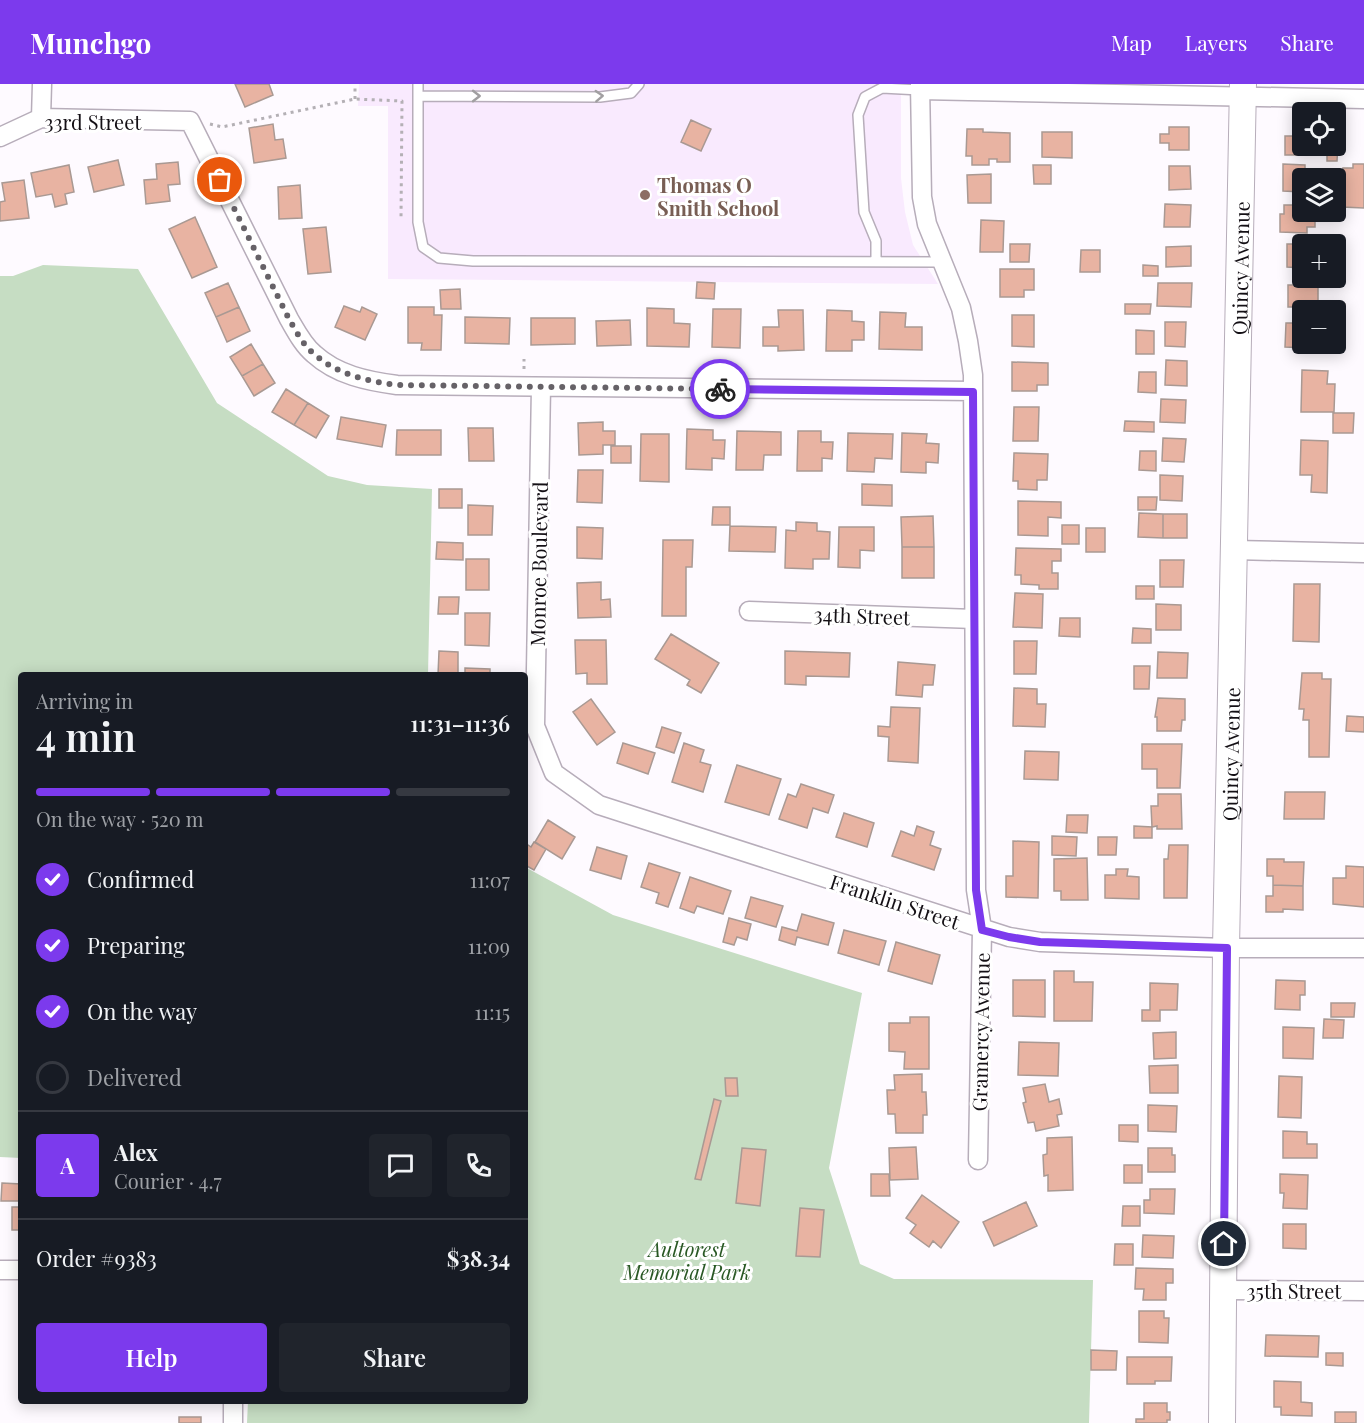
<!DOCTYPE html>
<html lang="en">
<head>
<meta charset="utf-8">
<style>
	body { margin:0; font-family:"Playfair Display",serif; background:#20242c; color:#f1f3f6; height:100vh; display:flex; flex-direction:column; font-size:22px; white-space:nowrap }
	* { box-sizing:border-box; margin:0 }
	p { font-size:20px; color:#9ea1a6 }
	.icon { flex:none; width:33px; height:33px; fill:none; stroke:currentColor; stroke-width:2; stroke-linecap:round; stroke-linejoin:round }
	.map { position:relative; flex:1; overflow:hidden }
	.side { position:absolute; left:18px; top:588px; width:510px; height:732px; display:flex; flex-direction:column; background:#171b24; border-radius:6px; box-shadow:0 3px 15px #0003 }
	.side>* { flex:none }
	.fabs { position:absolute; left:1292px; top:18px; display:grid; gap:12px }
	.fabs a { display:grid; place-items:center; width:54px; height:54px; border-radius:6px; background:#171b24; box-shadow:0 3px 15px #0003; font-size:30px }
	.pin { position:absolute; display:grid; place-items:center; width:51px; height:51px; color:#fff; margin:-26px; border:3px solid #fff; border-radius:50%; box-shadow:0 2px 6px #0007 }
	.courier { position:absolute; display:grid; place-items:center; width:60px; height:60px; margin:-30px; border:4px solid #7c3aed; border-radius:50%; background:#fff; color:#222; box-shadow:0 2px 8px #0007 }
	.overview em { font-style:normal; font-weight:600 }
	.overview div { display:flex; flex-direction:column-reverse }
	.overview { display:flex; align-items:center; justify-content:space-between; height:102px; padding:0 18px }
	h1 { font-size:39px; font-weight:600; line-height:45px }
	.bar { display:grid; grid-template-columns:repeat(4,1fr); gap:9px 6px; align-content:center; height:72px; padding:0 18px }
	.bar i { height:8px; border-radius:4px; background:#363941 }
	.bar .on { background:#7c3aed }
	.bar p { grid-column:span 4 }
	.line { display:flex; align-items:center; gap:15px; padding:0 18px; border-top:2px solid #363941 }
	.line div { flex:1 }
	.round { display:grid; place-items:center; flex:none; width:63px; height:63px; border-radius:6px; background:#20242c }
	ol { padding:0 18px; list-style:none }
	li { display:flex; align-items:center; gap:18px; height:66px }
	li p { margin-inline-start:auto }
	li .icon { padding:6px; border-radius:50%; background:#7c3aed; color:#fff; stroke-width:4 }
	li:last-child { color:#9ea1a6 }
	li i { width:33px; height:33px; border:3px solid #363941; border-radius:50% }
	.primary-button { display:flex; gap:12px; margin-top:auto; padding:12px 18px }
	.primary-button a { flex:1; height:69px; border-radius:6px; background:#7c3aed; color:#fff; font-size:24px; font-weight:600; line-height:69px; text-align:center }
	.primary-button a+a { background:#20242c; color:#f1f3f6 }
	header { display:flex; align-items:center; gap:36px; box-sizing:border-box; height:84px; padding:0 30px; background:#7c3aed; color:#fff }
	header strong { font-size:28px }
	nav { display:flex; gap:33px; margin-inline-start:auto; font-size:21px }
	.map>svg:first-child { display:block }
	.built { fill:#f9eafe }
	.green { fill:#c6ddc3 }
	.building { fill:#e8b3a2; stroke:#a99993; stroke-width:1.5 }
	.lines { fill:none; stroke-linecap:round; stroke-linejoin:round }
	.lane-casing { stroke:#b7adba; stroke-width:12 }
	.street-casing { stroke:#b7adba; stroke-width:21 }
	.secondary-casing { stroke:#b7adba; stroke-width:28 }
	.path { stroke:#b4b0b5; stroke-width:3; stroke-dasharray:3 4.5; stroke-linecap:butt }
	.lane { stroke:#fff; stroke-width:9 }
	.street { stroke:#fff; stroke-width:18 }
	.secondary { stroke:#fff; stroke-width:26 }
	.oneway { stroke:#a19fa1 }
	.done { stroke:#666267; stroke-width:6; stroke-dasharray:0 10.8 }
	.route { stroke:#7c3aed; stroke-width:8 }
	.education-dot { fill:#8d6e63; stroke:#fff; stroke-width:2 }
	.labels { text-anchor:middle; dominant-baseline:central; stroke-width:6; stroke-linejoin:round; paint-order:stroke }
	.street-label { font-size:20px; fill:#141015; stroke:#fff }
	.education-label { font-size:20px; font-weight:bold; fill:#785e54; stroke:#fff; text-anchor:start }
	.park-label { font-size:20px; font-style:italic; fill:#295824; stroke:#fff }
</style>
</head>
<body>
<header>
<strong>Munchgo</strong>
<nav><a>Map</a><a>Layers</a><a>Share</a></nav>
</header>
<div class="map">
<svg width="1364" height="1339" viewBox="0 0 1364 1339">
	<rect width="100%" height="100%" fill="#fefaff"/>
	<!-- built -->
	<path class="built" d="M359 0H901V94L905 128 913 161 938 200 388 195V22H358Z"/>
	<!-- green -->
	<path class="green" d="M43 181 138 185 217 319 328 392 367 401 432 405 428 591H21V1074L0 1073V192H13Z
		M525 783 613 831 862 909 829 1084 860 1180 894 1195 1093 1196 1089 1339H247L248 1317H525Z"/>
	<!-- building -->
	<path class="building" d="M235 0H269L273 11 245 23Z
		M691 36 711 45 701 67 681 58Z
		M273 40 275 56 283 55 286 74 254 79 249 44Z
		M1169 43H1189V66H1169V59H1160V50H1169Z
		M967 45H983V48L1010 49V78H997V75H989V81H972V72H966Z
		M1042 48H1072V74L1042 73Z
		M1285 52H1302V62H1311V71H1285Z
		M1335 60H1338L1337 77H1327V62Z
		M118 76 124 101 94 108 88 83Z
		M178 78 180 100 168 101 170 117 146 120 144 96 157 95 156 80Z
		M1283 80 1305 81V94H1302V108L1283 107Z
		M1353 80H1364V124L1342 123 1343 84H1353Z
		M69 81 74 108 65 110 67 120 55 123 52 110 36 113 31 89Z
		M1033 81H1051V100H1034Z
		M1169 82H1190L1191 105 1169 106Z
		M991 90V119H968L967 91Z
		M24 96 29 134 0 137V118L5 117 2 99Z
		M300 101 302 134 279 135 278 103Z
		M1165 120 1191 121 1190 143H1164Z
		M1284 121H1302V128H1315V143H1307V149L1280 148V130H1284Z
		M195 133 217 183 192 194 169 145Z
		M981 136 1004 137 1003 168H980Z
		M326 143 331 188 308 190 303 145Z
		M1010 160H1030L1029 178H1010Z
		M1287 160H1309H1302V184L1287 183Z
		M1191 162V182L1166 183V163Z
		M1081 166H1100V188H1080Z
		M1143 181 1158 182V192H1143Z
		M1000 185H1034V206H1024V213H1000Z
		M697 198 715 199 714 215 696 214Z
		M228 199 239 223 216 233 205 209Z
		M1158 199H1192L1191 223 1157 222Z
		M1288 201H1318V218H1310V223H1288Z
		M460 205 461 225H441L440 206Z
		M1125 220H1151L1150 230H1125Z
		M1324 220H1345V233H1335V226H1324Z
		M344 222 360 228 362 223 377 230 365 256 335 243Z
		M239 223 250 247 227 258 216 233Z
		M408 223H434V231H442L441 266H421L422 259H408Z
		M647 224 674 225V239L690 240 689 263 647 262Z
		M713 225H741L740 264 712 263Z
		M778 226H803L804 266 778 267V262H763V243H779Z
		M827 226 852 227V237L864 238V256H852V267H826Z
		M880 228 906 229 905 243H922V266L879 265Z
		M1012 231H1034V263L1012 262Z
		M465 233 510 234 509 260 465 259Z
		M531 234H575V260L531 261Z
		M630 236 631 261 597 262 596 237Z
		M1165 238H1186L1185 263 1165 262Z
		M1286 239H1302V260H1308V264L1285 263Z
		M1136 246 1154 247V270H1136Z
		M251 260 263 280 242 292 230 273Z
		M1166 276 1187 277V302L1165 301Z
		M1012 278 1048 279V301H1037V307H1012Z
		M263 280 275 299 254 312 242 292Z
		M1302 286 1328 287 1327 300H1335L1334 328H1301Z
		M1139 288H1156V309L1138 308Z
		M286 305 308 319 294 341 272 328Z
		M1161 315 1186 316 1185 339 1160 338Z
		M308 319 329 332 316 354 294 341Z
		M1014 323H1039L1038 357H1013Z
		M1333 329H1354L1353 349H1333Z
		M341 333 386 341 382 363 337 355Z
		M1125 337 1154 338V348L1124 347Z
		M603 338V347H615V361H603V370L579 371 578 339Z
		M468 344H493L494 377H469Z
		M687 345 713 346V356H725L724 375 712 374V386L686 385Z
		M397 346H441V371H396Z
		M737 347 781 348V371H764L763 386H736Z
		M798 347H821V358H833L832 375 822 374V387H797Z
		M848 349 893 350 892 375 875 374 874 388 847 387Z
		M902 349 927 350 926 359 939 360 938 379 926 378V389L901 388Z
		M641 350H669V398L640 397Z
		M1163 354 1186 355 1184 378 1162 377Z
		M1301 356 1328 357 1327 409 1311 408 1312 391H1300Z
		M611 362H631V379H611Z
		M1140 367H1156V387L1139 386Z
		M1014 369 1048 370 1047 396H1037V406L1018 405V397H1013Z
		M578 386H603L602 419 577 418Z
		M1160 391 1183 392 1182 417 1160 416Z
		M862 400 892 401V422L862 421Z
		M439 405H462V424H439Z
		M1138 413H1157L1156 426H1138Z
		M1018 417 1061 418V434L1048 433V452L1018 451Z
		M468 421 493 422 492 451H468Z
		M713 423H730V441H712Z
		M1139 429 1163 430V454L1138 453Z
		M1163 430H1187V454H1163Z
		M933 432 934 463H902L901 433Z
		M796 438 817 439V447L830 448 829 475H813V485L785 484 786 446 796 447Z
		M1062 441H1079V460H1062Z
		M730 442 776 443 775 468 729 467Z
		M577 443 603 444 602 475 577 474Z
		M839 443H874V467L860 466V484L838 483Z
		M1086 444H1105V468H1086Z
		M663 456H693L692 483H686V532H662Z
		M437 458 463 459V476L436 475Z
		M902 463H934V494H902Z
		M1016 464 1061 465V477H1052V489H1058V505H1039V501L1021 500V491H1015Z
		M466 475H489V506H466Z
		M1160 476H1184L1183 503H1160Z
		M601 498V516L610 515 611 533 578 534 577 499Z
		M1294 500H1320L1319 558 1293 557Z
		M1136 502H1154V515H1136Z
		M1015 509 1043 510 1042 544 1013 543Z
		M439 513H459L458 530H438Z
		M1156 520 1181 521V546H1156Z
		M465 529H490L489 562 465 561Z
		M1060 534H1080V553L1059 552Z
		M1133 544 1151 545V559H1132Z
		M671 550 719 579 701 609 687 601 690 596 655 575Z
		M575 556H606L607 600H587V589L576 590Z
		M1014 557H1037L1036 590H1014Z
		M439 567 458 568V591H438Z
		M785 567 850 569 849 593 806 592V601L785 600Z
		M1158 568 1188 569 1187 594H1157Z
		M898 578 935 581 933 601H923L922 613 896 611Z
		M1134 582H1150L1149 605H1134Z
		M465 584 490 585V591H465Z
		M1302 589H1322V595H1331L1329 673H1309V636H1303L1304 625H1299Z
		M1014 604 1037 605V620H1046L1045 643 1013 642Z
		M1158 614 1185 615V636H1182L1181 647H1157V633H1155Z
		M591 615 615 648 597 661 573 628Z
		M891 623 920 624 918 679 888 677 889 653 878 652V642L890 643Z
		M1347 632 1364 633V648L1346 647Z
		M662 643 681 649 674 669 656 663Z
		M623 659 655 669 648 690 617 679Z
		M684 659 704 666 700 678 711 681 703 708 672 698Z
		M1142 660H1182L1180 704H1157V685H1142Z
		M1025 667 1059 668 1058 696 1024 695Z
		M737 681 781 695 769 731 725 718Z
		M801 700 834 711 828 729 813 724 807 744 779 735 788 710 796 713Z
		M1285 708H1325L1324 735H1284Z
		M1158 710H1181L1182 745H1157V742L1152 743 1151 722H1158Z
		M844 729 874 739 867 763 836 753Z
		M1067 731H1088L1087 749 1066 748Z
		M548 736 575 753 562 775 535 758Z
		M917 742 934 748 930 761 941 765 934 786 892 772 901 747 914 752Z
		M1134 742 1152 743V754H1134Z
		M1052 752 1077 753 1076 772 1052 771Z
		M1098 753H1117L1116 771H1098Z
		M1013 757 1039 758 1038 814 1006 813V792H1013Z
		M534 758 546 765 534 786 525 781V759L531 763Z
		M1169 761H1188L1187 814H1164V775H1168Z
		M597 763 627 772 621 795 590 786Z
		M1087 774 1088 816H1061V807H1054V775Z
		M1267 775H1284V778H1304L1303 802 1273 801V792H1267Z
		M649 779 680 789 668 823 656 819 659 809 641 803Z
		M1346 782 1364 783V823L1333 820V794H1346Z
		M1116 785H1128L1127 792 1139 793V815L1105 814V791H1116Z
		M690 793 731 807 723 830 697 822 694 829 680 824Z
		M1273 801 1303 802V826L1283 825V828H1266V812H1273Z
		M751 813 783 822 776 843 745 834Z
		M802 830 834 839 828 861 797 853 795 861 779 856 782 843 797 847Z
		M729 834 751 840 747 856 737 853 734 861 723 858Z
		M844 846 886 857 879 881 838 869Z
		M896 858 940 871 932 900 888 887Z
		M1054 887H1074V898H1093L1092 937H1054Z
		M1013 896H1045V933L1013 932Z
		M1276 896 1305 897V911H1300V926L1275 925Z
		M1150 899 1178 900 1177 926H1160V937H1142V926H1150Z
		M1331 919H1355L1354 933H1331Z
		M910 933H929V985H904L905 968 889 967V939H910Z
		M1324 935 1344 936 1343 954H1323Z
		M1283 943 1314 944 1313 975 1283 974Z
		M1176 948V974L1154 975 1153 949Z
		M1019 958 1059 959 1058 992 1018 991Z
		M1178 981V1009H1150L1149 982Z
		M922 990V1008H926L927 1031H923V1049H896L895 1030H888L887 1006H895L894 991Z
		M1279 992 1302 993 1301 1034 1278 1033Z
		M725 994H737L738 1012H726Z
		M1045 1000 1049 1018 1059 1015 1062 1030 1057 1031 1059 1042 1036 1047 1034 1038 1028 1039 1023 1019 1026 1018 1023 1004Z
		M714 1015 721 1017 701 1096 695 1095Z
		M1148 1021 1177 1022 1176 1048 1148 1047Z
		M1119 1041H1138V1058L1119 1057Z
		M1283 1047 1307 1048V1060H1317V1074H1283Z
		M1072 1053 1073 1106 1048 1107V1091L1044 1092 1043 1071 1047 1070V1054Z
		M916 1063 918 1095 890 1096 889 1064Z
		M742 1064 766 1066 760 1122 736 1119Z
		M1148 1064H1172V1071H1175V1088H1148Z
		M1124 1081H1142V1099H1124Z
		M871 1090H889L890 1112H871Z
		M1280 1090 1308 1091 1307 1125 1283 1124 1284 1109H1280Z
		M2 1099 21 1100V1117H1Z
		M1150 1105H1175L1174 1130 1144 1129V1116H1150Z
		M922 1111 959 1138 941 1164 933 1157 929 1163 910 1149 916 1141 906 1134Z
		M1026 1118 1037 1142 994 1162 983 1138Z
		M1123 1122H1140V1142H1122Z
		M12 1123H21V1146H12Z
		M800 1124 824 1126 820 1173 796 1172Z
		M1283 1140H1306V1165L1283 1164Z
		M1143 1151 1174 1152 1173 1174 1142 1173Z
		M1115 1160H1133V1181H1114Z
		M1136 1184 1173 1185V1199H1166V1216H1143L1144 1205H1135Z
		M1139 1227H1164V1234H1169L1168 1259 1139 1258Z
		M1266 1251 1319 1252 1318 1273 1265 1272Z
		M1091 1266 1117 1267 1116 1286H1091Z
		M1326 1269H1343V1282L1326 1281Z
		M1127 1273H1172L1171 1297H1155V1300H1127Z
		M1274 1297 1301 1298V1318L1312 1319V1332L1281 1331V1323H1274Z
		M1144 1319H1167V1328H1170V1336H1167V1339H1136V1335H1144Z
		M1335 1328H1356V1339H1335Z
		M179 1333H201V1339H179Z"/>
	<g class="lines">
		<!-- lane casing -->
		<g class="lane-casing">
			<path id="lane" d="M418 0V138L423 163 439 174 473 177 943 178
				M418 12 600 13 631 9 639 0
				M876 178V157L864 128 858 31 865 13 882 4 920 6"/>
		</g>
		<!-- street casing -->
		<g class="street-casing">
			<path id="street" d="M920 0 922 113 927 140 961 224 968 257 973 291 976 806 982 845 978 1076
				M920 6 1364 15
				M41 34 42 0
				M0 53 41 34 190 37 289 235C296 247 303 261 314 270 337 291 367 297 397 301L973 307
				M541 303 535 642 554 689 599 721 1009 853 1040 858 1226 864H1364
				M1234 466 1364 469
				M749 527 974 535
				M0 1186H21
				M1224 1206 1364 1207
				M233 1339V1317"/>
		</g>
		<!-- secondary casing -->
		<g class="secondary-casing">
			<g id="secondary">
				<path id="s1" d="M1222 1339 1226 864 1243 0"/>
			</g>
		</g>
		<!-- path -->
		<path class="path" d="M355 15V0
			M210 40 222 43 355 15 402 17 401 135
			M524 285V275"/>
		<!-- lane -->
		<use href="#lane" class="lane"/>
		<!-- street -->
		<use href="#street" class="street"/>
		<!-- secondary -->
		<use href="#secondary" class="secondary"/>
	</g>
	<!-- one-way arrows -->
	<defs><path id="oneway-chevron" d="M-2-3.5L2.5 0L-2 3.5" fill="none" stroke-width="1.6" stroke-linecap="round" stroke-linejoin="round" transform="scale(1.5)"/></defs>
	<g class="oneway">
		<use href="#oneway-chevron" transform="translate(476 12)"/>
		<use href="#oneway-chevron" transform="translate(599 12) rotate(-3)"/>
	</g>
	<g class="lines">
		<!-- done -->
		<path class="done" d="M220 96 289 235C296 247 303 261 314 270 338 291 367 297 397 301L720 305"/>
		<!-- route -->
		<path class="route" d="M720 305 973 308 976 806 982 846 1009 853 1040 858 1227 864 1224 1160"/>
	</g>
	<!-- markers -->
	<circle class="education-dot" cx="645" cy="111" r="6"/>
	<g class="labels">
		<!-- street labels -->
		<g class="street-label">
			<text x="93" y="37">33rd Street</text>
			<text stroke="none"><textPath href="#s1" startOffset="1155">Quincy Avenue</textPath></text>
			<text transform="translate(538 480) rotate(-89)">Monroe Boulevard</text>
			<text transform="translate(862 531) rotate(2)">34th Street</text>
			<text stroke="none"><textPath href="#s1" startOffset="669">Quincy Avenue</textPath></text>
			<text transform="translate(895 817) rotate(18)">Franklin Street</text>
			<text transform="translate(980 948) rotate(-89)">Gramercy Avenue</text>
			<text x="1294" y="1206">35th Street</text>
		</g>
		<!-- education labels -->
		<g class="education-label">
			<text x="657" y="100">Thomas O<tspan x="657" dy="23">Smith School</tspan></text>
		</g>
		<!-- park labels -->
		<g class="park-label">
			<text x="687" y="1164">Aultorest<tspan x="687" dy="23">Memorial Park</tspan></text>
		</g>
	</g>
</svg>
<div class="fabs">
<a><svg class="icon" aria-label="locate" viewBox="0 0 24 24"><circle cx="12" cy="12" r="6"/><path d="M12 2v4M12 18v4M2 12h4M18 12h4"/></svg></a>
<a><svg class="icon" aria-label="layers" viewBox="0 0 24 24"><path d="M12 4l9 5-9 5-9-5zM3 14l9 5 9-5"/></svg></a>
<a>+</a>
<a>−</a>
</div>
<div class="pin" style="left:220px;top:96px;background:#ea580c"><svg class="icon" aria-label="bag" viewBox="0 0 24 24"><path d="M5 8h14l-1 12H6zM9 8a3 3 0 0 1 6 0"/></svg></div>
<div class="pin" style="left:1224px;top:1160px;background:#1f2937"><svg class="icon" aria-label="home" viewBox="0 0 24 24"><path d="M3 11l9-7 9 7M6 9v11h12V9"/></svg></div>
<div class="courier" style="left:720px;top:305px"><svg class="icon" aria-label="bike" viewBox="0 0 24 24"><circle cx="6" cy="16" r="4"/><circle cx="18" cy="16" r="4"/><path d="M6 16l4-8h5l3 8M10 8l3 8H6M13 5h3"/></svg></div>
<section class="side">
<div class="overview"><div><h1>4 min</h1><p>Arriving in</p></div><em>11:31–11:36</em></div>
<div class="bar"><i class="on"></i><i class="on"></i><i class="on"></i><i></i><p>On the way · 520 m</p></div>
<ol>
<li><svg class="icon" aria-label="check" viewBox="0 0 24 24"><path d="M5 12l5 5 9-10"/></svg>Confirmed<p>11:07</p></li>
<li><svg class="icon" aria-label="check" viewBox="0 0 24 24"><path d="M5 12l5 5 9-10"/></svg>Preparing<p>11:09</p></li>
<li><svg class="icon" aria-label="check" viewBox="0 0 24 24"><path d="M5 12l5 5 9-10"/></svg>On the way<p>11:15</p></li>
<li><i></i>Delivered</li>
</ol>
<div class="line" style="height:108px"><b class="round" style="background:#7c3aed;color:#fff">A</b><div><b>Alex</b><p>Courier · 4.7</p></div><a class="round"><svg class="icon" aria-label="chat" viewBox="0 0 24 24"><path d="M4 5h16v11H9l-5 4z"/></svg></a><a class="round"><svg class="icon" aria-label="phone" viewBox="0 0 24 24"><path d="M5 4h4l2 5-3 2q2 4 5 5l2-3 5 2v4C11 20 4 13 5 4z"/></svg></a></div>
<div class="line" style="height:78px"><div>Order #9383</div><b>$38.34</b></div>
<div class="primary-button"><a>Help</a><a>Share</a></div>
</section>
</div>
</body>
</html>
